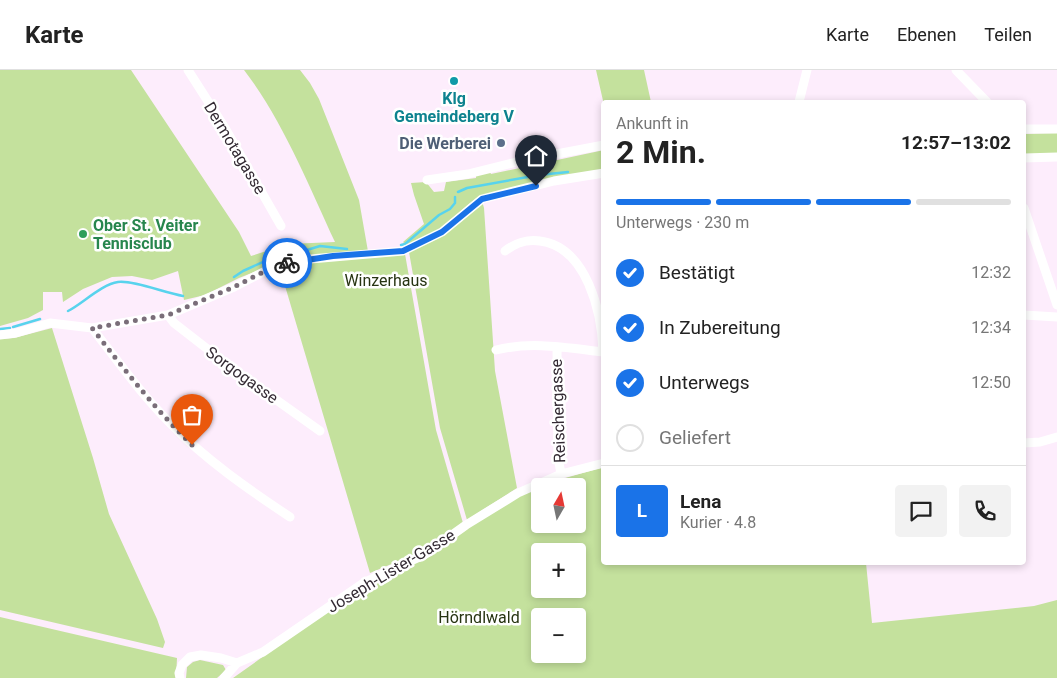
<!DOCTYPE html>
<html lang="de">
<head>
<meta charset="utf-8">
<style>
	body { margin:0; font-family:Roboto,sans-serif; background:#f2f2f2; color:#222; height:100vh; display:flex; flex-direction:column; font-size:19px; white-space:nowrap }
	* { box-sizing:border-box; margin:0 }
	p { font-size:16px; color:#767676 }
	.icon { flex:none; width:28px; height:28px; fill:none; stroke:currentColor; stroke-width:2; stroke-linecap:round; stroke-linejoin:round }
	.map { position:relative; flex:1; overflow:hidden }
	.sheet { position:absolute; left:601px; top:30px; width:425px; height:465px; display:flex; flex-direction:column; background:#fff; border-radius:5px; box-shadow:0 2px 8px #0003 }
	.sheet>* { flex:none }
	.needle { width:32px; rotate:9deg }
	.controls { position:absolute; left:531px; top:408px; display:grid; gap:10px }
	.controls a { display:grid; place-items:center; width:55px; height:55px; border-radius:5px; background:#fff; box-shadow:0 2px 8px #0003; font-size:25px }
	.pin { position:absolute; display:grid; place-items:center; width:42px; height:42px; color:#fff; margin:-51px -21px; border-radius:50% 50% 50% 0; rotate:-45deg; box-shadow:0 0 5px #0007 }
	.pin .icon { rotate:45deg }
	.courier { position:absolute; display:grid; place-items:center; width:50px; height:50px; margin:-25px; border:4px solid #1a73e8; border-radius:50%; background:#fff; color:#222; box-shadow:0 1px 6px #0007 }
	.overview em { font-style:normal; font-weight:700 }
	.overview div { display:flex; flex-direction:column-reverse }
	.overview { display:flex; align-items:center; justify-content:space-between; height:85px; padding:0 15px }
	h1 { font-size:32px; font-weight:700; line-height:38px }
	.bar { display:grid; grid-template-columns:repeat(4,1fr); gap:8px 5px; align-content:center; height:60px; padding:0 15px }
	.bar i { height:6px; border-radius:4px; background:#e0e0e0 }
	.bar .active { background:#1a73e8 }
	.bar p { grid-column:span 4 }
	.line { display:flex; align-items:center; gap:12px; padding:0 15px; border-top:1px solid #e0e0e0 }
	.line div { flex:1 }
	.round { display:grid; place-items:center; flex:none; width:52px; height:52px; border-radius:5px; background:#f2f2f2 }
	ol { padding:0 15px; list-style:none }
	li { display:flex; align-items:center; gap:15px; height:55px }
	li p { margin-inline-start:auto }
	li .icon { padding:5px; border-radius:50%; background:#1a73e8; color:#fff; stroke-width:4 }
	li:last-child { color:#767676 }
	li i { width:28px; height:28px; border:2px solid #e0e0e0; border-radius:50% }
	header { display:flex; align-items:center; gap:30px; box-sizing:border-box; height:70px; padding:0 25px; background:#fff; border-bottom:1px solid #e0e0e0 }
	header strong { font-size:24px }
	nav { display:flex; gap:28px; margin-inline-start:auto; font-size:18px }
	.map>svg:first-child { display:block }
	.green { fill:#c4e19d; fill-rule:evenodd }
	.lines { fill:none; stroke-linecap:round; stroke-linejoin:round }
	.stream { stroke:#58d3ed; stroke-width:2.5 }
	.minor { stroke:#fff; stroke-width:9 }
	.done { stroke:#7a6e79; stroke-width:5; stroke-dasharray:0 9 }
	.route { stroke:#1a73e8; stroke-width:6 }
	.culture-dot { fill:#0f9aa8; stroke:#fff; stroke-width:2 }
	.service-dot { fill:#5c6f8a; stroke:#fff; stroke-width:2 }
	.leisure-dot { fill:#2e9e5b; stroke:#fff; stroke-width:2 }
	.labels { text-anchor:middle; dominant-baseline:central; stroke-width:5; stroke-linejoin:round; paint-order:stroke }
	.culture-label { font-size:16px; font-weight:bold; fill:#0d838f; stroke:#fff }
	.service-label { font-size:16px; font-weight:bold; fill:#4e5e75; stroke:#fff; text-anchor:end }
	.street-label { font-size:16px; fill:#332a33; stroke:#fff }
	.leisure-label { font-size:16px; font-weight:bold; fill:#27864d; stroke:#fff; text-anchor:start }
	.park-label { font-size:16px; fill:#273412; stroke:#fff }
</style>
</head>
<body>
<header>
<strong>Karte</strong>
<nav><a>Karte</a><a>Ebenen</a><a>Teilen</a></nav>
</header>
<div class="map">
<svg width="1057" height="608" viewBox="0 0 1057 608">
	<rect width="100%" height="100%" fill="#fdedfc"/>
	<!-- green -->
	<path class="green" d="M0 0H131L239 162 251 186 288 174 335 172C309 116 282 49 244 0H300L310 13 319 29 359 130 369 187 405 184 436 360 463 453 418 483 370 503 280 199 301 194 279 192 239 208 205 225 184 230 178 201 152 210 132 206 112 207 83 219 63 232 62 222H43V240L28 248 0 256Z
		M596 0H644L651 32H604V35Z
		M1057 63V84H1024V64Z
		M604 80V99L478 127 470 133 437 162 407 176 403 172 424 154 414 125 411 113 426 112 434 122 444 121 446 112 476 108V105L490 102 491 104Z
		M482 131 484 138 495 301 517 418 467 450 440 358 409 182Z
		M52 258 93 388 109 444 157 549 165 572 163 578 0 540V269L14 268Z
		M604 397V492L866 493 872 553 1034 536 1057 530V608H233L354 522 371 513 429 487 471 456 522 424 540 417V454H578V416H541L558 410ZM540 481H578V519H540ZM540 546H578V584H540Z
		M0 547 177 588 176 608H0Z
		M200 590 223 595 226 600 217 608H186L187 597 193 592Z"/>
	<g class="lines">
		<!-- stream -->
		<path class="stream" d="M458 122 467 118 539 105 568 102
			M401 175 405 174 439 145 450 139 455 133V127
			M234 207 243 201 276 186 294 184 320 176 347 179
			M68 241C82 234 102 214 118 212 133 210 165 223 183 226
			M13 257 40 249
			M0 259 10 258"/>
		<!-- minor -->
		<path class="minor" d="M188 0 225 58 281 156
			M956 0 987 32
			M799 32 807 0
			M1024 59H1057
			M1024 88 1057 87
			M427 110 468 104 525 90 604 75
			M1024 138 1057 235
			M505 181C515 173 528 169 540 171 587 177 602 243 603 282
			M168 245 174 253 237 302 320 361
			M1024 245 1057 247
			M92 258C117 290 141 324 170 353 206 390 248 419 290 447
			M0 265 16 263 50 253 92 258 168 245 234 217 277 195 299 190 403 181 442 162 482 129 554 111 604 103
			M557 277 558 387 561 404
			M496 280C532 271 568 278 604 282
			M1024 373 1040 372 1057 367
			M180 608 179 603 182 595 190 587 201 585 221 588 237 593 263 582 365 512 424 485 466 455 518 423 561 404 604 393
			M224 608 237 593"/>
	</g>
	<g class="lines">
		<!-- done -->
		<path class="done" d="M192 375C154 338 125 300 92 258L168 245 234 217 277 195 287 193"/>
		<!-- route -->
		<path class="route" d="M287 193 333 186 403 181 442 162 482 129 536 116"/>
	</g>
	<!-- markers -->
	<circle class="culture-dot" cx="454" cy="11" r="5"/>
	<circle class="service-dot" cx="501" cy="73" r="5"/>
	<circle class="leisure-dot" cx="83" cy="164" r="5"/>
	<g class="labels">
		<!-- culture labels -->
		<g class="culture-label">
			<text x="454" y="28">Klg<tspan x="454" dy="18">Gemeindeberg V</tspan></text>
		</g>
		<!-- service labels -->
		<g class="service-label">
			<text x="491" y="73">Die Werberei</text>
		</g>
		<!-- street labels -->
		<g class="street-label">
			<text transform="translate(235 78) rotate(59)">Dermotagasse</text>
			<text transform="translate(242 305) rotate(36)">Sorgogasse</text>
			<text transform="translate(558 341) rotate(-92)">Reischergasse</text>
			<text transform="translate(391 501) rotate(-31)">Joseph-Lister-Gasse</text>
		</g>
		<!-- leisure labels -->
		<g class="leisure-label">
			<text x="93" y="155">Ober St. Veiter<tspan x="93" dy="18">Tennisclub</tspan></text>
		</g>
		<!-- park labels -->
		<g class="park-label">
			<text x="386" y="210">Winzerhaus</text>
			<text x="479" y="547">Hörndlwald</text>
		</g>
	</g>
</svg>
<div class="controls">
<a><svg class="needle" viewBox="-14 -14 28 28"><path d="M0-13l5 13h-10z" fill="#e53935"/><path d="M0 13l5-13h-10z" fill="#767676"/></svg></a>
<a>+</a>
<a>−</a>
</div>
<div class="pin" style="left:192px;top:375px;background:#ea580c"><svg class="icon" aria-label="bag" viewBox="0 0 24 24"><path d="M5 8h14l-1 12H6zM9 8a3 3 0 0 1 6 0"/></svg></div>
<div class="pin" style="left:536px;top:116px;background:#1f2937"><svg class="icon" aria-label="home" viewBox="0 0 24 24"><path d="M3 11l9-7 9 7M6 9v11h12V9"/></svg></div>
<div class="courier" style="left:287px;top:193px"><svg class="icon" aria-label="bike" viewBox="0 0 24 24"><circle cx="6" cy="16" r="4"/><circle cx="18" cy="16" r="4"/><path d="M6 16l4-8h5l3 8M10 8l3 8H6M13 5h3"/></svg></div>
<section class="sheet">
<div class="overview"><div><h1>2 Min.</h1><p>Ankunft in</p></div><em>12:57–13:02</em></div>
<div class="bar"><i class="active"></i><i class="active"></i><i class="active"></i><i></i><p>Unterwegs · 230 m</p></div>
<ol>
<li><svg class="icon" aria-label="check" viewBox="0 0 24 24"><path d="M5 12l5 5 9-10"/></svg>Bestätigt<p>12:32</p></li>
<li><svg class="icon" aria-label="check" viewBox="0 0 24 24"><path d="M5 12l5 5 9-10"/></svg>In Zubereitung<p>12:34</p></li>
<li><svg class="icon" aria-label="check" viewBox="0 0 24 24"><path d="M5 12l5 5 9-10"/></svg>Unterwegs<p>12:50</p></li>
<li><i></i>Geliefert</li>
</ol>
<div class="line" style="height:90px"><b class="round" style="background:#1a73e8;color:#fff">L</b><div><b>Lena</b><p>Kurier · 4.8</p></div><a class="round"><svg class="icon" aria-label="chat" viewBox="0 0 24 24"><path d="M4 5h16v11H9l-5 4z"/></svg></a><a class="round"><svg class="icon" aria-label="phone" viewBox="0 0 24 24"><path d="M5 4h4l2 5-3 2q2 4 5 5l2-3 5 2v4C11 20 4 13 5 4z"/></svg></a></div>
</section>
</div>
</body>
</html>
